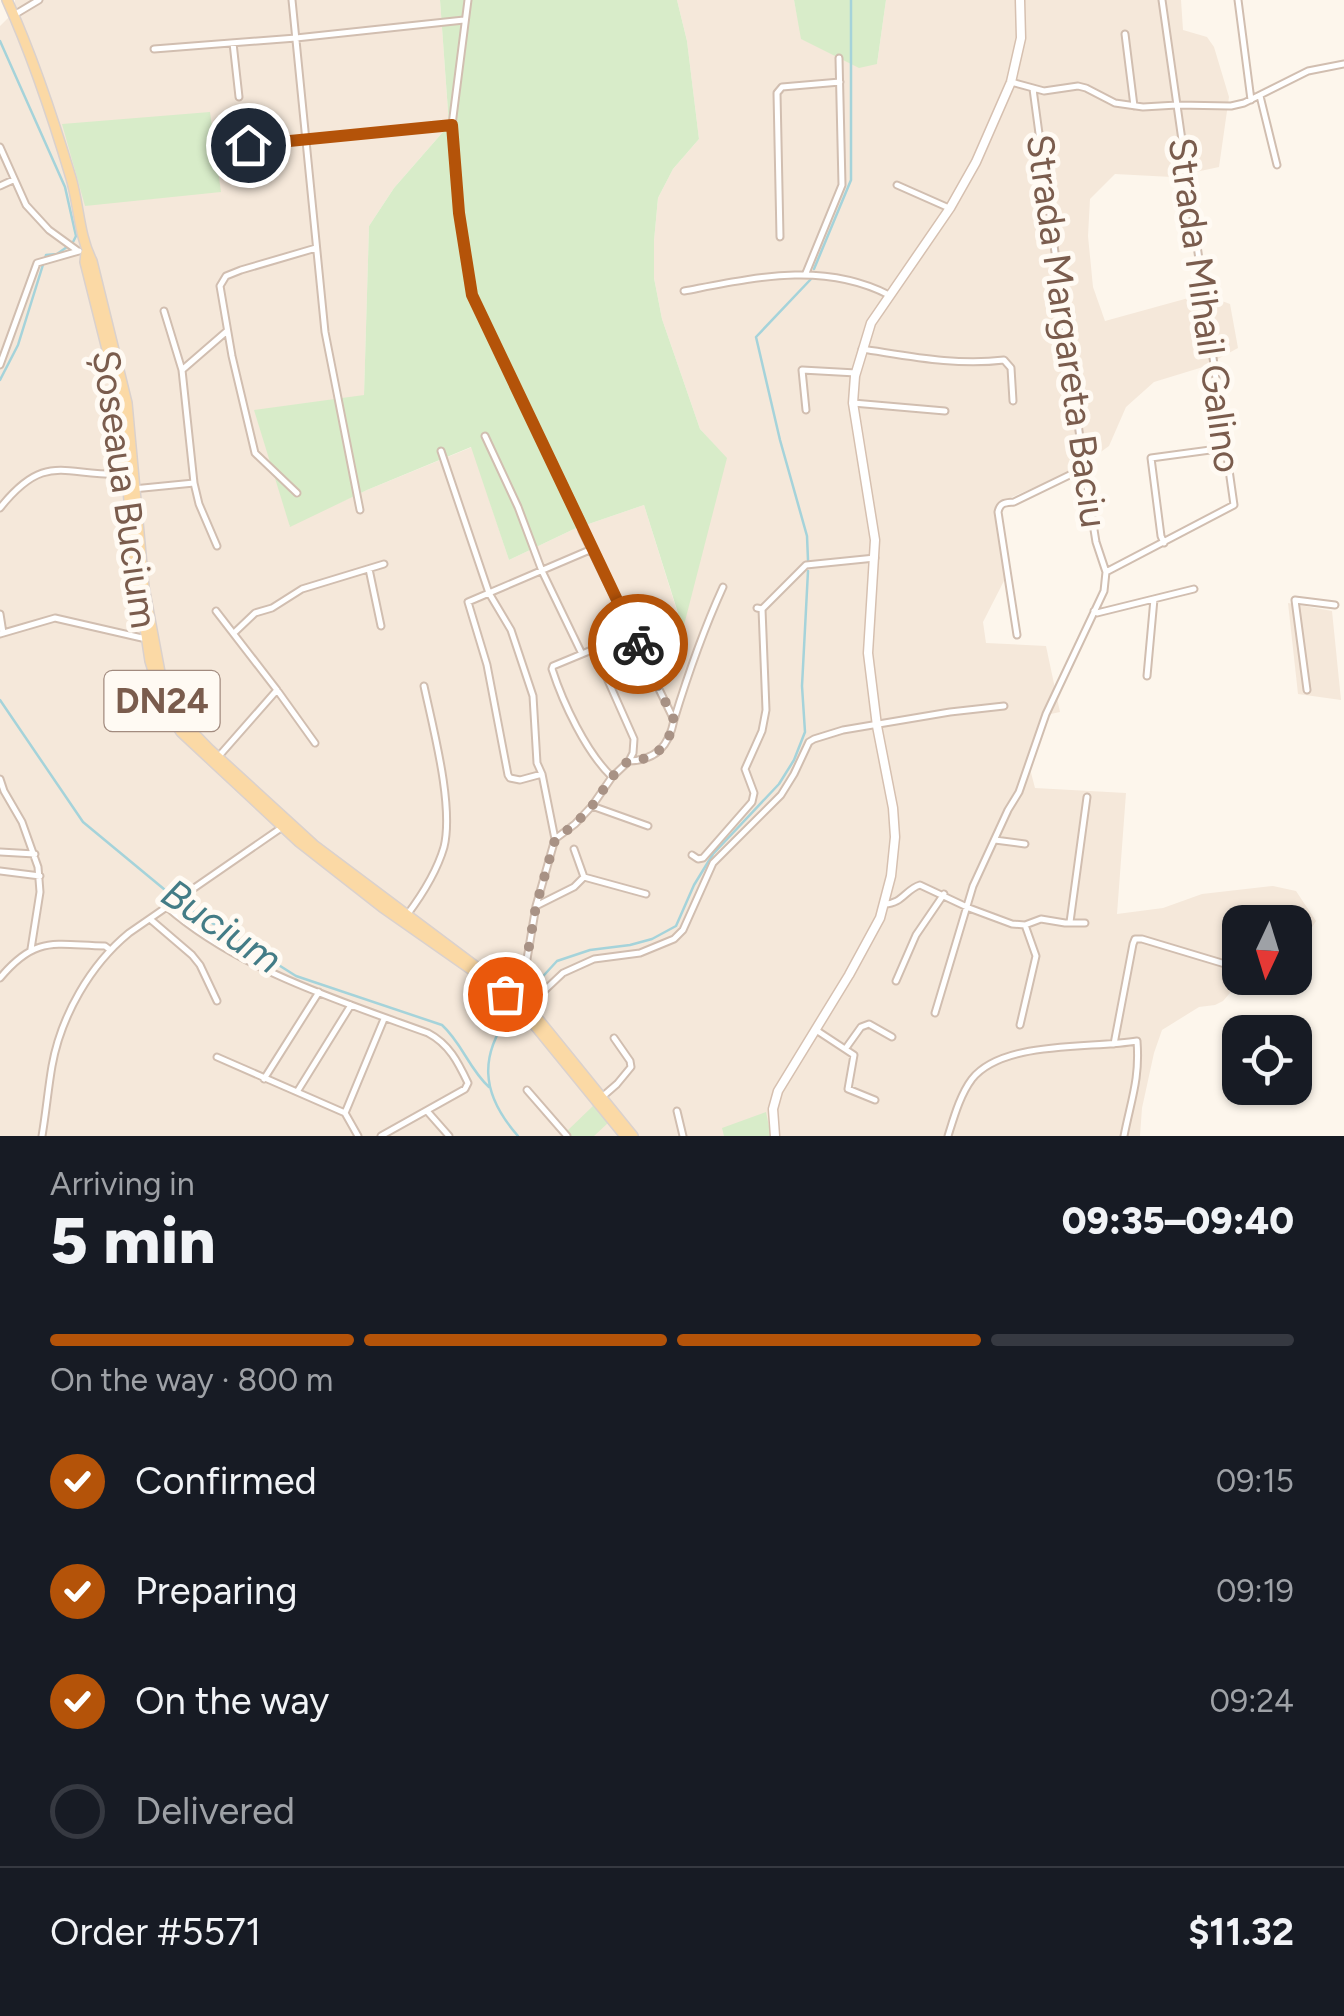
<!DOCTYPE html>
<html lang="en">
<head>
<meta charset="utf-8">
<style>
	body { margin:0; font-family:Figtree,sans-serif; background:#20242c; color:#f1f3f6; height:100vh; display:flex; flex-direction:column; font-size:38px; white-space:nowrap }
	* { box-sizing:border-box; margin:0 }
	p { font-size:32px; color:#9ea1a6 }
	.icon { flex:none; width:55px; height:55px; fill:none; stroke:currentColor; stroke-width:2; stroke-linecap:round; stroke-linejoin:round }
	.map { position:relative; height:1136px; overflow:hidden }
	.details { display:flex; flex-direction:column; background:#171b24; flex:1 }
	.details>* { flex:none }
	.needle { width:65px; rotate:184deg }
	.controls { position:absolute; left:1222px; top:905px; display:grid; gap:20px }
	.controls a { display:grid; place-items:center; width:90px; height:90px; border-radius:20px; background:#171b24; box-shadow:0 2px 8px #0004; font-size:50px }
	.pin { position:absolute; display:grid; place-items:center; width:85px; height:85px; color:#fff; margin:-42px; border:5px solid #fff; border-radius:50%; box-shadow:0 2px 10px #0007 }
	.courier { position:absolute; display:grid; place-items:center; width:100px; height:100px; margin:-50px; border:8px solid #b45309; border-radius:50%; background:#fff; color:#222; box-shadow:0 2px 12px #0007 }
	.headline em { font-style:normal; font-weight:800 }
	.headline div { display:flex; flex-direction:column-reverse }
	.headline { display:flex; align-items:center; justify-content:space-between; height:170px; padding:0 50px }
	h1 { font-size:65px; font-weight:800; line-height:75px }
	.bar { display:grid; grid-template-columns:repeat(4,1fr); gap:15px 10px; align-content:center; height:120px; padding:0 50px }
	.bar i { height:12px; border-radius:8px; background:#363941 }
	.bar .current { background:#b45309 }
	.bar p { grid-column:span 4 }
	.line { display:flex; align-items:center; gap:25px; padding:0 50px; border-top:2px solid #363941 }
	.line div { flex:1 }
	ol { padding:0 50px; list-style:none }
	li { display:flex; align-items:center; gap:30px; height:110px }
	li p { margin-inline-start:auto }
	li .icon { padding:10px; border-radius:50%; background:#b45309; color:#fff; stroke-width:4 }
	li:last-child { color:#9ea1a6 }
	li i { width:55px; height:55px; border:5px solid #363941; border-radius:50% }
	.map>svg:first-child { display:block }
	.residential { fill:#f5e8da }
	.green { fill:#d8ecc9 }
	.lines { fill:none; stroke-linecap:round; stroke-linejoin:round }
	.stream { stroke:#a5d3da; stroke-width:2.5 }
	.street-casing { stroke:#d1beb0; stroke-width:9 }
	.secondary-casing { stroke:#d6c0b0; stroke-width:11 }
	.primary-casing { stroke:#dad1cd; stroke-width:12 }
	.street { stroke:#fff; stroke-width:5 }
	.secondary { stroke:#fff; stroke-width:8 }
	.primary { stroke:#fbd9a5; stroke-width:9 }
	.done { stroke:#a89285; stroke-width:10; stroke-dasharray:0 18 }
	.route { stroke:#b45309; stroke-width:12 }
	.labels { text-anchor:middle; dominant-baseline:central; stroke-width:10; stroke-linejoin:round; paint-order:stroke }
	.shield { fill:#fffaf3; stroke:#a28b7f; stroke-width:2.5 }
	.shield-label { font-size:35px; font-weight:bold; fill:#7a5c4d }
	.street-label { font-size:38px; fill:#7a5c4d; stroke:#fffaf3 }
	.water-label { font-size:40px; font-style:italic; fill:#437c86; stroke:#fffaf3 }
</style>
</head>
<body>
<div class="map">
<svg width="1344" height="1136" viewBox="0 0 1344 1136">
	<rect width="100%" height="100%" fill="#fdf6ec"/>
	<!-- residential -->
	<path class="residential" d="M15 0H440L449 125 394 188 369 226 364 396 289 526 367 490 472 447 509 560 574 529 644 505 682 627 726 458 700 429 662 319 654 278V241L658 198 673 169 699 139 687 41 677 0H794L802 39 877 64 886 0H1181L1183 30 1207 37 1214 47 1229 97 1219 167 1172 177 1115 174 1090 199 1088 236 1093 287 1105 321 1203 294 1230 304 1238 348 1203 367 1154 382 1126 407 1109 446 1077 469 998 503 1009 571 983 622 986 643 1046 646 1060 712 1046 715 1029 765 1035 788 1126 793 1117 914 1163 908 1202 894 1273 886 1296 891 1316 921 1311 929 1295 939V922H1240V978H1243L1223 1001 1215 1005 1199 1007 1162 1030 1154 1053 1142 1108 1140 1136H0V26L15 11Z
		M1288 603 1332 611 1341 700 1298 694Z"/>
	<!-- green -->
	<path class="green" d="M440 0H677L687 41 699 139 673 169 658 198 654 241V278L662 319 700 429 727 458 683 629 644 505 574 529 509 560 471 447 367 490 290 527 254 410 364 395 369 226 394 188 449 125Z
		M794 0H886L877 64 859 68 801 39Z
		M210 112 221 192 85 206 62 124Z
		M594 1105 608 1123 594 1136H571L566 1132Z
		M766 1112 771 1136H724L722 1128Z"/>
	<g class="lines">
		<!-- stream -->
		<path class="stream" d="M0 41 65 187 76 236 73 242
			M814 269 851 180V0
			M0 380 18 345 46 255 57 254 67 247
			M808 560 807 536 780 440 756 337 811 279
			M0 700 83 822 182 904 296 976 442 1025C462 1043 469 1069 489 1087
			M522 999 557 961 590 950 630 945 652 939 676 926 694 885 713 854 779 784 794 760 805 732 802 686 808 571
			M514 1009C478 1054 480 1093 518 1136"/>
		<!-- street casing -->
		<g class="street-casing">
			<path id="street" d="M292 0 325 332 360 510
				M468 0 452 125 459 213 472 295 581 521 582 531 674 720C669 746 656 760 629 761
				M1238 0 1251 100
				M14 15 39 0
				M1125 34 1134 106
				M233 43 239 97
				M154 49 296 38 464 20
				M1011 82 1044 91 1078 86 1086 88 1115 103 1143 107 1177 105 1231 106 1244 103 1308 71 1344 64
				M1033 89 1084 468 1096 542 1106 572
				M1260 96 1277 165
				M0 147 26 205 49 230 78 251
				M219 148 452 125
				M897 185 949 208
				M0 186 13 180
				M780 237 777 93 782 87 840 82
				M806 273 842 185 839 58
				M684 291C753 278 823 261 889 295
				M164 311 182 370 194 483 199 504 217 546
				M862 349C909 356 956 366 1004 360L1011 368 1013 401
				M0 365 37 263 79 251
				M182 370 227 331
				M853 403 945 411
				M806 410 802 370 856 373
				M485 436 518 507 542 571 582 654
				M441 451 489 593 511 630 533 696 537 763 542 774 555 839
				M133 489 194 483
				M297 493 255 453 232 356 220 286 226 276 241 270 316 248
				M0 508C47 449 65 478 127 474
				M1164 543 1161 536 1151 458 1225 448
				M369 569 381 626
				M757 608 762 609 806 565 875 558
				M216 611 277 690 315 743
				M1094 611 1097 613 1194 589
				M0 614 3 633
				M234 633 255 613 272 608 302 589 384 564
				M0 634 55 618 142 638 147 637
				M1017 635 998 512C1000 502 1006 503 1014 502L1084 468
				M1147 676 1154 599
				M1307 690 1295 600 1335 605
				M674 720C688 674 703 631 723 587
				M219 756 277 690
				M542 774 520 780 510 778 508 775 487 665 468 602 592 549
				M0 779 4 791 22 822 38 867 40 892 31 949
				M592 806 648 826
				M995 840 1025 844
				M574 849 584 877
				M0 852 35 854
				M692 855 698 859 703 858 752 802 754 793 745 769 762 731 766 710 762 609
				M0 871 40 876
				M885 904C902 904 906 889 920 885L969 908 1012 924 1025 925 1041 919 1065 923H1085
				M536 906 574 887 584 877 646 894
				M167 907C238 969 340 1001 428 1033 449 1044 458 1062 468 1083L465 1089 381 1136
				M407 915C422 895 437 871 444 847 454 806 433 728 424 686
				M150 919 192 955 200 965 217 1001
				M1070 922 1087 797
				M0 978C36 935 54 945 105 946L109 949
				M896 981 916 935 944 894
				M507 991 524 968 527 959 536 906 555 839 575 824 592 806 612 777 629 761 633 753 634 739 594 649 553 666 552 669C563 703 586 752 612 777
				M351 1005 297 1092 345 1113 358 1136
				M529 1005 563 973 594 959 640 953 674 939 683 930 713 863 781 795 794 774 809 742 814 739 843 730 950 712 1004 706
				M935 1013 973 886 1008 810 1019 792 1046 714 1104 591 1106 572 1234 505 1162 0
				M1020 1025 1036 956 1025 925
				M816 1030 854 1055 848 1089 875 1100
				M1114 1044 1133 944 1135 939H1142L1235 967
				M846 1048 861 1027 869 1024 892 1037
				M217 1057 297 1092
				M264 1079 319 992
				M527 1090 567 1136
				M602 1097 617 1084 631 1067 630 1061 614 1038
				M427 1111 449 1136
				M677 1111 683 1136
				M345 1113 384 1019
				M42 1136C46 1113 48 1089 52 1066 61 1016 90 965 129 933L281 828
				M948 1136C954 1117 960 1095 972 1079 1003 1040 1091 1049 1137 1041 1140 1079 1131 1100 1124 1136"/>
		</g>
		<!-- secondary casing -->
		<g class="secondary-casing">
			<path id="secondary" d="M775 1136 773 1109 778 1091 849 975 880 918 891 876 895 837 893 808 877 726 868 653 875 540 853 403 855 376 871 323 950 208 976 162 1011 82 1021 38 1020 0"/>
		</g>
		<!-- primary casing -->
		<g class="primary-casing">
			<path id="primary" d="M7 0C33 57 53 118 71 178 79 205 79 236 92 261L127 403 144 587 162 683 176 715 208 748 314 845 526 1004 633 1136
				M86 253 85 262 121 405 133 548 150 661 163 704 181 732 299 842 382 907 472 970
				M505 994 523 1011 625 1136"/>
		</g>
		<!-- street -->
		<use href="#street" class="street"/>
		<!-- secondary -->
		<use href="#secondary" class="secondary"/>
		<!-- primary -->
		<use href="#primary" class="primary"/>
	</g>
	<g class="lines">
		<!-- done -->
		<path class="done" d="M505 994 524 968 527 958 536 906 555 840 575 824 592 806 612 777 628 761C656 760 669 746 674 720L638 644"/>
		<!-- route -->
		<path class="route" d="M248 145 452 125 459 213 472 295 638 644"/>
	</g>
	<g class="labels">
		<!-- shield labels -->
		<rect class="shield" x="104.5" y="671" width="115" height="60" rx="8"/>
		<g class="shield-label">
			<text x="162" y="701">DN24</text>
		</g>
		<!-- street labels -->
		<g class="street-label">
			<text transform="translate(1205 305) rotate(82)">Strada Mihail Galino</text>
			<text transform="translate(1067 331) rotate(82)">Strada Margareta Baciu</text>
			<text transform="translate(125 489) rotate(82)">Șoseaua Bucium</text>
		</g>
		<!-- water labels -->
		<g class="water-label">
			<text transform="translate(222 926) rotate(34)">Bucium</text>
		</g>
	</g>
</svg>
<div class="controls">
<a><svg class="needle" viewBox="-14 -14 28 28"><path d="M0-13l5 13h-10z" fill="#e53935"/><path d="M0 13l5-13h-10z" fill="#9ea1a6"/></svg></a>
<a><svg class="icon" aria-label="locate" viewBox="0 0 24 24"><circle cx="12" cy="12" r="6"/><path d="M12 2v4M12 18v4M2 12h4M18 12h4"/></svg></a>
</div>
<div class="pin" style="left:505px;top:994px;background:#ea580c"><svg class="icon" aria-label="bag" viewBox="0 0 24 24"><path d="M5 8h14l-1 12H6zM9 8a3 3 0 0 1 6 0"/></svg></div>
<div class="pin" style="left:248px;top:145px;background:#1f2937"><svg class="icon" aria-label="home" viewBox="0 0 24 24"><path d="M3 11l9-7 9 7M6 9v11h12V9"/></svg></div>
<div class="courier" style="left:638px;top:644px"><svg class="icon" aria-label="bike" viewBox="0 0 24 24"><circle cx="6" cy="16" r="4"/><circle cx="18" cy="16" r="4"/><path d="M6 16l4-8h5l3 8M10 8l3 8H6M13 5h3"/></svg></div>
</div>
<section class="details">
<div class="headline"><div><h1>5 min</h1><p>Arriving in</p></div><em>09:35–09:40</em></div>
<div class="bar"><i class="current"></i><i class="current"></i><i class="current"></i><i></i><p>On the way · 800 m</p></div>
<ol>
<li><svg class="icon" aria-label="check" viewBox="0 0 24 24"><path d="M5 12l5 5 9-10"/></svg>Confirmed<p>09:15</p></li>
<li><svg class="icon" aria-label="check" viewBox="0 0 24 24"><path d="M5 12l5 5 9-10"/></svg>Preparing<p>09:19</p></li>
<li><svg class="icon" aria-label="check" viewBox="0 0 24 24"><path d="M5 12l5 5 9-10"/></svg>On the way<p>09:24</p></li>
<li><i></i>Delivered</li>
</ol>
<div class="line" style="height:130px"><div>Order #5571</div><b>$11.32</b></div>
</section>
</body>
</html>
